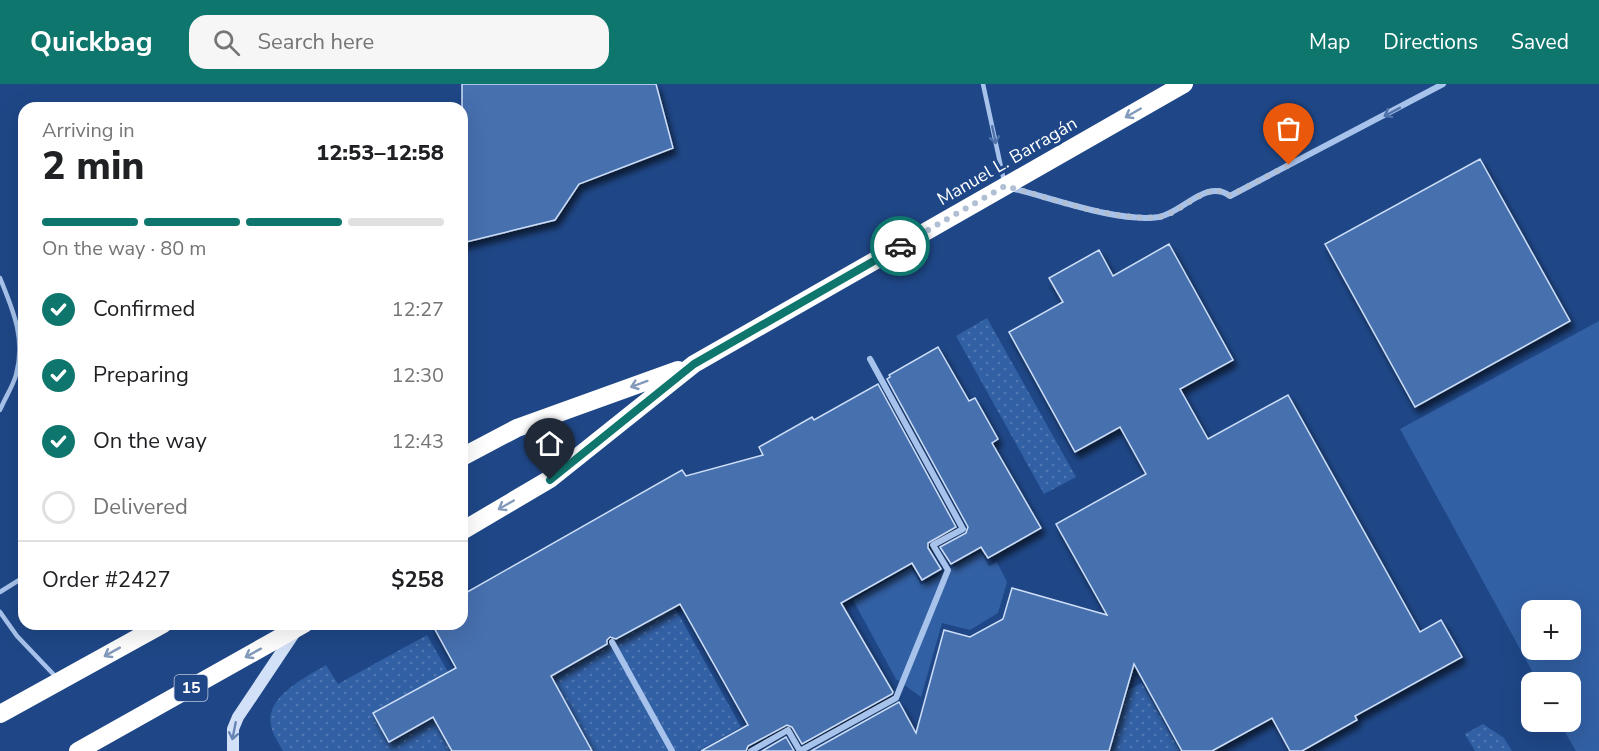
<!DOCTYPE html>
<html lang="en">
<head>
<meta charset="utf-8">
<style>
	body { margin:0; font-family:"Nunito Sans",sans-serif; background:#f6f6f6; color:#202124; height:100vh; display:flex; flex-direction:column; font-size:22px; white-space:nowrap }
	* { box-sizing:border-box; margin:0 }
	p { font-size:20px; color:#757577 }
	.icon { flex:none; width:33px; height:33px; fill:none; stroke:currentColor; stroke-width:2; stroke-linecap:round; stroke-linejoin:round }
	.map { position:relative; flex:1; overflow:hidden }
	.sheet { position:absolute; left:18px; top:18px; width:450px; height:528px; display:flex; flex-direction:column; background:#fff; border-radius:18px; box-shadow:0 6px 24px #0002 }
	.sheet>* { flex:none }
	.fabs { position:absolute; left:1521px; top:516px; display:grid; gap:12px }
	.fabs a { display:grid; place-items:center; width:60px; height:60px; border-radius:12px; background:#fff; box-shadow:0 6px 24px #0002; font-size:30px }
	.pin { position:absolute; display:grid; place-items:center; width:51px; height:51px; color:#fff; margin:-62px -26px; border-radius:50% 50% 50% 0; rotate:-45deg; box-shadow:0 0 6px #0007 }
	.pin .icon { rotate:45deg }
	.courier { position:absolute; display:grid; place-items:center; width:60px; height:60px; margin:-30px; border:4px solid #0f766e; border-radius:50%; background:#fff; color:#222; box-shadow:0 2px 8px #0007 }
	.summary em { font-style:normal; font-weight:800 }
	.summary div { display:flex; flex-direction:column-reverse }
	.summary { display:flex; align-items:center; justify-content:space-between; height:102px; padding:0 24px }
	h1 { font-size:39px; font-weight:800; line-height:45px }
	.bar { display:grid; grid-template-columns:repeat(4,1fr); gap:9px 6px; align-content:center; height:72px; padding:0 24px }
	.bar i { height:8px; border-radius:4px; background:#e0e0e0 }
	.bar .current { background:#0f766e }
	.bar p { grid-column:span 4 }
	.line { display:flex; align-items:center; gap:15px; padding:0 24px; border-top:2px solid #e0e0e0 }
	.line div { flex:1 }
	ol { padding:0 24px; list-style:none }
	li { display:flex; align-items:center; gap:18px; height:66px }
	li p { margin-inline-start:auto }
	li .icon { padding:6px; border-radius:50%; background:#0f766e; color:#fff; stroke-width:4 }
	li:last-child { color:#757577 }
	li i { width:33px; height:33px; border:3px solid #e0e0e0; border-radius:50% }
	header { display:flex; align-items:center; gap:36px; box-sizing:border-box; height:84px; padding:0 30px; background:#0f766e; color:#fff }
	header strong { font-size:28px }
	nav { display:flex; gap:33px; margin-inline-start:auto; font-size:21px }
	.search { width:420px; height:54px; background:#f6f6f6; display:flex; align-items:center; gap:15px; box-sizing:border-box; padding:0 21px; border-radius:18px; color:#757577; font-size:22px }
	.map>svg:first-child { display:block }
	.grass { fill:url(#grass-dots) }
	.park { fill:#3260a4; fill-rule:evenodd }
	.building { fill:#4770af; stroke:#cddef8; stroke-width:1.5; filter:url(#shadow) }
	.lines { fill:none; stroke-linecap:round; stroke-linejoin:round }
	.lane { stroke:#a8c3eb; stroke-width:4.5 }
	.street { stroke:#a8c3eb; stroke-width:6 }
	.secondary { stroke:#d3e1f8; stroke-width:12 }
	.highway { stroke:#fff; stroke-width:18 }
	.oneway { stroke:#4f72aa }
	.oneway2 { stroke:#849abd }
	.oneway3 { stroke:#6785b4 }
	.done { stroke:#b1bfd5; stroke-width:6; stroke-dasharray:0 10.8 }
	.route { stroke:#0f766e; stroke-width:8 }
	.labels { text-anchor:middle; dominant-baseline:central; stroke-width:6; stroke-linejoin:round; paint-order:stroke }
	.shield { fill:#1f4787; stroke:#bcc8db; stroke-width:1.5 }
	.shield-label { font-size:16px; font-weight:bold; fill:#fff }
	.street-label { font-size:18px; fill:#fff; stroke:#1f4787 }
</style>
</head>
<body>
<header>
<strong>Quickbag</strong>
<div class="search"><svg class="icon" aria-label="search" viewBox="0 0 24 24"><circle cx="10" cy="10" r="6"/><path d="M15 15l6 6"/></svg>Search here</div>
<nav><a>Map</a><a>Directions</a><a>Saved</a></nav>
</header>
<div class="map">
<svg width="1599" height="667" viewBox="0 0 1599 667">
	<defs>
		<pattern id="grass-dots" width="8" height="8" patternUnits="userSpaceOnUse" patternTransform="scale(1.5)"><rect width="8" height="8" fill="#3260a4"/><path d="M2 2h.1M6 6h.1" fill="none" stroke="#5178b2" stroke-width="1.8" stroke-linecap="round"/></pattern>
		<filter id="shadow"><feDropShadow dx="3.5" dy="6" stdDeviation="3" flood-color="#0009"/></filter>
	</defs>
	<rect width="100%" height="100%" fill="#1f4787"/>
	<!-- grass -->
	<path class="grass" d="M987 234 1076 393 1044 410 956 252Z
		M669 513 741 643 698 667H590L549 593 651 536Z
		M427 551 448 588 374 629 389 658 433 633 452 667H283C279 659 272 650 271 641 265 612 307 593 326 581L338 600Z
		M1142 599 1180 667H1109L1128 606Z
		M1483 640 1504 654 1512 667H1475L1465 650Z"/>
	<!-- park -->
	<path class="park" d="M1599 237V667H1576L1559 638H1570V598H1538L1400 345ZM1532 526H1570V566H1532Z
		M981 467 989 482 997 478 1007 498 998 529 970 546 942 539 921 613 896 595 853 516 911 483 921 501Z"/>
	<!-- building -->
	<path class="building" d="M462 0H656L673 64 579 100 555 136 462 159Z
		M1480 75 1570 237 1415 323 1325 160Z
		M1169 160 1233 276 1180 305 1208 355 1288 311 1420 548 1441 536 1462 573 1355 632 1357 636 1302 667H1290L1272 634 1212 667H1182L1134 580 1109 667H811L899 618 916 649 944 546 970 553 1003 535 1012 504 1107 531 1056 440 1146 390 1120 343 1075 368 1009 248 1063 218 1049 194 1099 166 1113 192Z
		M938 263 969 317 975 314 998 355 992 359 1041 444 988 474 981 463 951 480 940 463 966 449 968 443 887 295 890 293 889 291Z
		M878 300 956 443 928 459V464L941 485 922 496 912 479 841 519 893 608 892 610 802 660 792 643 787 641 748 662 746 667H701L748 641 680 520 616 555 610 553 607 556V560L551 592 592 667H452L433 633 389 658 373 629 456 584 432 540H462V511L682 386 686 392 763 371 759 363 812 333 814 336Z
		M786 653 794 667H762Z"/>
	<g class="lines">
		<!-- lane -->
		<path class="lane" d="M983 0 1004 97
			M0 194C13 226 26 255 16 291 13 302 5 314 0 326
			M0 508 24 493
			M0 528 17 552 56 593"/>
		<!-- street -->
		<path class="street" d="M1011 104C1052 114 1118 139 1159 133 1182 129 1207 94 1230 112L1443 0
			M612 558 672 667
			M751 667 788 646 800 667 896 614 948 486 933 461 963 445 870 275"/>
		<!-- secondary -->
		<path class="secondary" d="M233 667V645L238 633 295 548"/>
		<!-- highway -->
		<path class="highway" d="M462 373 517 344 678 286
			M462 447 550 395 694 280 1184 0
			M0 630 163 540
			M78 667 304 540"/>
	</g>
	<!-- one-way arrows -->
	<defs><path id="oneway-shaft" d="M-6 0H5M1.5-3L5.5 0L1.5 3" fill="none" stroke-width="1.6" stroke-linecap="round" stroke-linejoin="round" transform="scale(1.5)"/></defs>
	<g class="oneway">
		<use href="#oneway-shaft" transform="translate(1392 28) rotate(152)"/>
		<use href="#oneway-shaft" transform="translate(994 51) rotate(78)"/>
	</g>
	<g class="oneway2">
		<use href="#oneway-shaft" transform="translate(1133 29) rotate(150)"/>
		<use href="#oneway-shaft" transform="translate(639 300) rotate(160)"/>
		<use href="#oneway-shaft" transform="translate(506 421) rotate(150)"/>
		<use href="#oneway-shaft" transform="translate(112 568) rotate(151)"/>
		<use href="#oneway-shaft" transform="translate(253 569) rotate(151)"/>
	</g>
	<use class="oneway3" href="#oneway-shaft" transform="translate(234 647) rotate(101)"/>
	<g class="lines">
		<!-- done -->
		<path class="done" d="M900 162 1005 102C1048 113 1115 138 1159 133 1182 130 1207 94 1230 112L1289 81"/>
		<!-- route -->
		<path class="route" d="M550 396 694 280 900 162"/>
	</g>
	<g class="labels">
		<!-- shield labels -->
		<rect class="shield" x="174.5" y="591" width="33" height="26" rx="4.5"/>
		<g class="shield-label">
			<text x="191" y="604">15</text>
		</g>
		<!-- street labels -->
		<g class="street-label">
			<text transform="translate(1007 77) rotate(-30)">Manuel L. Barragán</text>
		</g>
	</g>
</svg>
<div class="fabs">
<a>+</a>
<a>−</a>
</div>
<div class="pin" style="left:1289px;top:81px;background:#ea580c"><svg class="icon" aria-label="bag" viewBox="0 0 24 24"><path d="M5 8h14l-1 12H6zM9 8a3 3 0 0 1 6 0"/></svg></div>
<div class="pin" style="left:550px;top:396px;background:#1f2937"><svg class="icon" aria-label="home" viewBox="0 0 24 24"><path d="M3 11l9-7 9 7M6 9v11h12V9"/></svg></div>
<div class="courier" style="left:900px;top:162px"><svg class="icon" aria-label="car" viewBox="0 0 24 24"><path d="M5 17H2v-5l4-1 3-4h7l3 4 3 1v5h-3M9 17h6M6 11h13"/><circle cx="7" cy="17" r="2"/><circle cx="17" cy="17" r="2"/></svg></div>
<section class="sheet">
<div class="summary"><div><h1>2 min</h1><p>Arriving in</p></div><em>12:53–12:58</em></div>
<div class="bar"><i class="current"></i><i class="current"></i><i class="current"></i><i></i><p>On the way · 80 m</p></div>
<ol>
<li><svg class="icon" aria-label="check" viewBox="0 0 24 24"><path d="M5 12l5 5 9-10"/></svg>Confirmed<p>12:27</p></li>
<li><svg class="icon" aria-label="check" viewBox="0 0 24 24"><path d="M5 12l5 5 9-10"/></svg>Preparing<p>12:30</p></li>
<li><svg class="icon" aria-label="check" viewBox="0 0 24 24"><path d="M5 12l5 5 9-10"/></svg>On the way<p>12:43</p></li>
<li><i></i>Delivered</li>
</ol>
<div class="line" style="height:78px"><div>Order #2427</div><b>$258</b></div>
</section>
</div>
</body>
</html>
